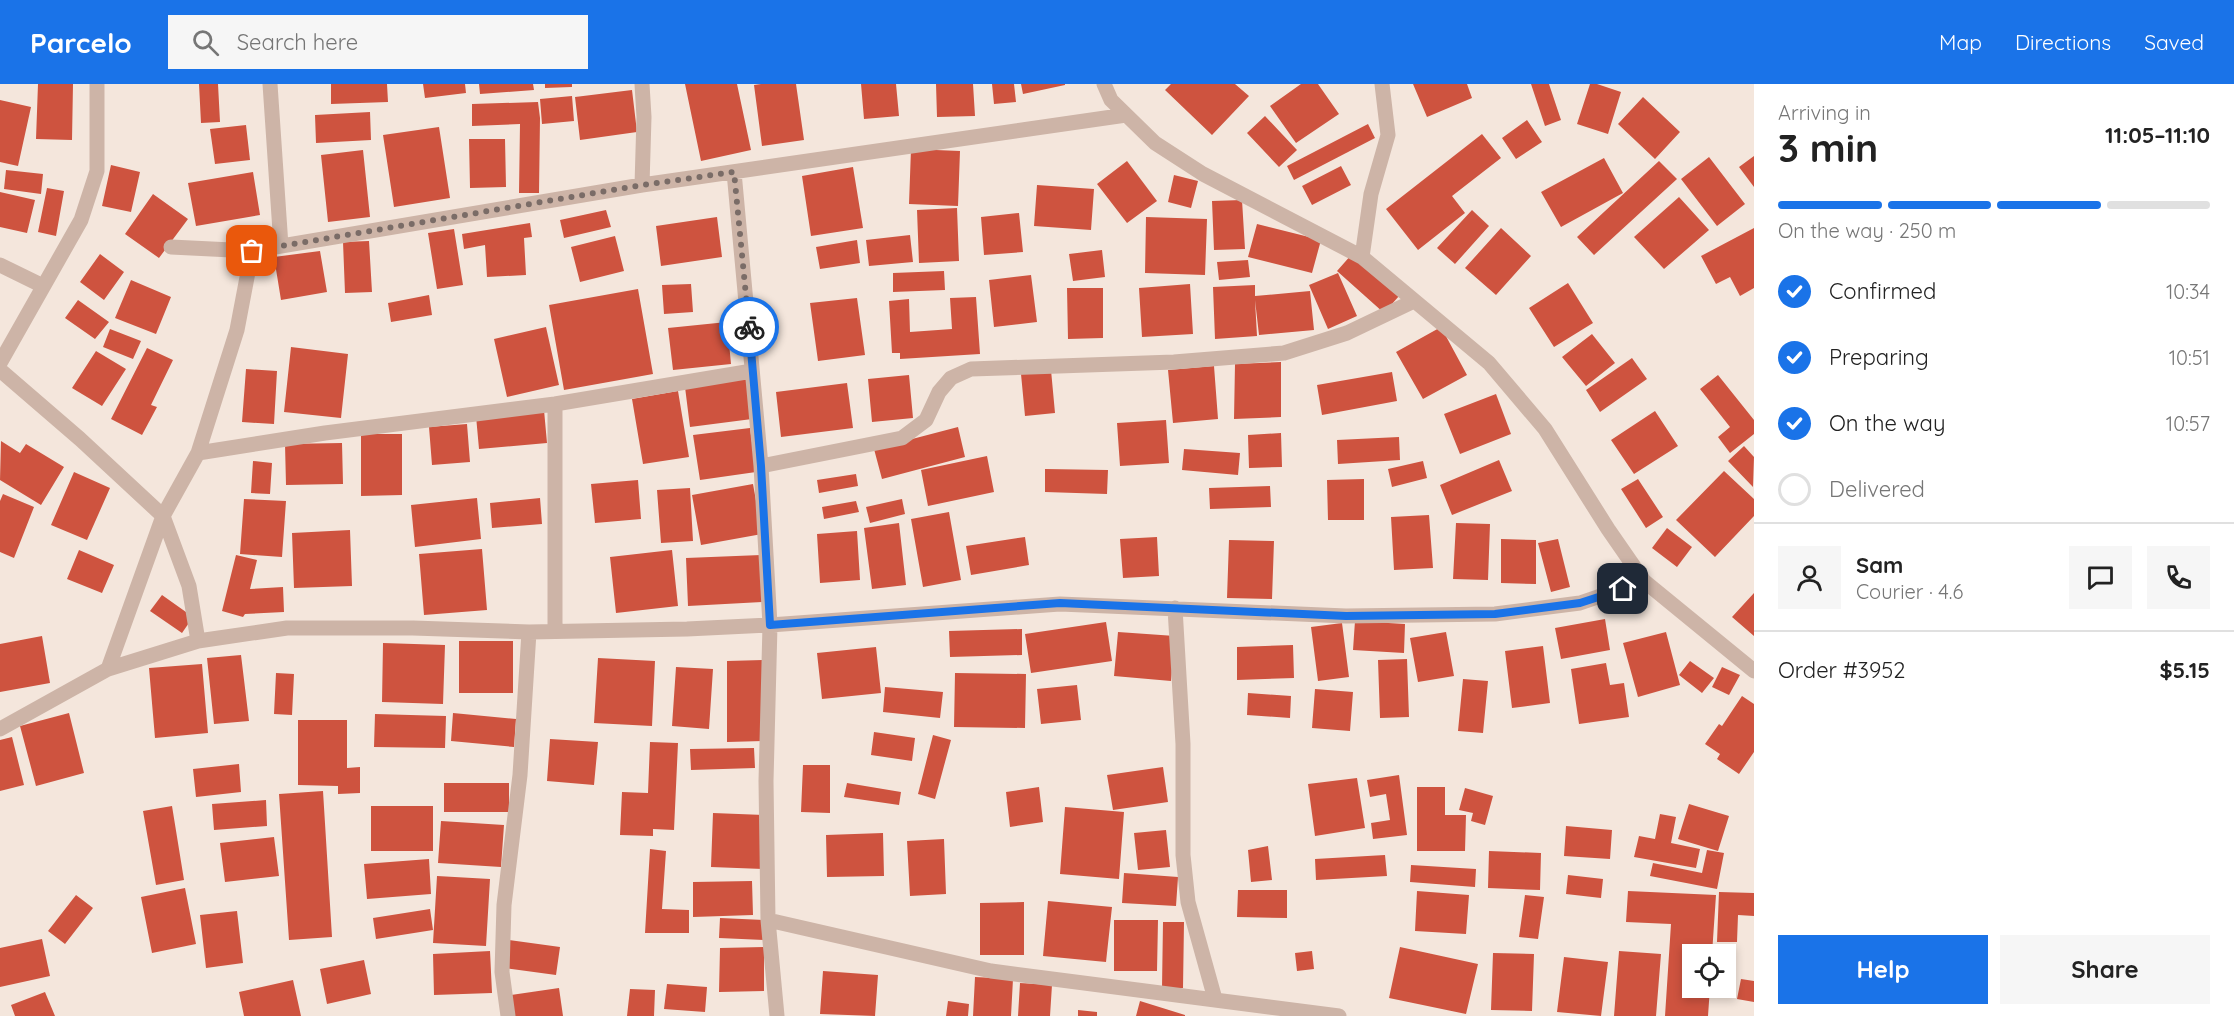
<!DOCTYPE html>
<html lang="en">
<head>
<meta charset="utf-8">
<style>
	body { margin:0; font-family:Quicksand,sans-serif; background:#f6f6f6; color:#222; height:100vh; display:flex; flex-direction:column; font-size:22px; white-space:nowrap }
	* { box-sizing:border-box; margin:0 }
	p { font-size:20px; color:#767676 }
	.icon { flex:none; width:33px; height:33px; fill:none; stroke:currentColor; stroke-width:2; stroke-linecap:round; stroke-linejoin:round }
	.map { position:relative; flex:1; overflow:hidden }
	.sheet { display:flex; flex-direction:column; background:#fff; width:480px }
	.sheet>* { flex:none }
	.controls { position:absolute; left:1682px; top:860px; display:grid; gap:12px }
	.controls a { display:grid; place-items:center; width:54px; height:54px; border-radius:0px; background:#fff; box-shadow:0 3px 9px #0003; font-size:30px }
	.pin { position:absolute; display:grid; place-items:center; width:51px; height:51px; color:#fff; margin:-26px; border-radius:12px; box-shadow:0 3px 9px #0006 }
	.courier { position:absolute; display:grid; place-items:center; width:60px; height:60px; margin:-30px; border:4px solid #1a73e8; border-radius:50%; background:#fff; color:#222; box-shadow:0 2px 8px #0007 }
	.head em { font-style:normal; font-weight:700 }
	.head div { display:flex; flex-direction:column-reverse }
	.head { display:flex; align-items:center; justify-content:space-between; height:102px; padding:0 24px }
	h1 { font-size:39px; font-weight:700; line-height:45px }
	.bar { display:grid; grid-template-columns:repeat(4,1fr); gap:9px 6px; align-content:center; height:72px; padding:0 24px }
	.bar i { height:8px; border-radius:4px; background:#e0e0e0 }
	.bar .on { background:#1a73e8 }
	.bar p { grid-column:span 4 }
	.line { display:flex; align-items:center; gap:15px; padding:0 24px; border-top:2px solid #e0e0e0 }
	.line div { flex:1 }
	.round { display:grid; place-items:center; flex:none; width:63px; height:63px; border-radius:0px; background:#f6f6f6 }
	ol { padding:0 24px; list-style:none }
	li { display:flex; align-items:center; gap:18px; height:66px }
	li p { margin-inline-start:auto }
	li .icon { padding:6px; border-radius:50%; background:#1a73e8; color:#fff; stroke-width:4 }
	li:last-child { color:#767676 }
	li i { width:33px; height:33px; border:3px solid #e0e0e0; border-radius:50% }
	.primary-button { display:flex; gap:12px; margin-top:auto; padding:12px 24px }
	.primary-button a { flex:1; height:69px; border-radius:0px; background:#1a73e8; color:#fff; font-size:24px; font-weight:700; line-height:69px; text-align:center }
	.primary-button a+a { background:#f6f6f6; color:#222 }
	header { display:flex; align-items:center; gap:36px; box-sizing:border-box; height:84px; padding:0 30px; background:#1a73e8; color:#fff }
	header strong { font-size:28px }
	nav { display:flex; gap:33px; margin-inline-start:auto; font-size:21px }
	.search { width:420px; height:54px; background:#f6f6f6; display:flex; align-items:center; gap:15px; box-sizing:border-box; padding:0 21px; border-radius:0px; color:#767676; font-size:22px }
	main { display:flex; flex:1; min-height:0 }
	.map>svg:first-child { display:block }
	.building { fill:#ce533f }
	.lines { fill:none; stroke-linecap:round; stroke-linejoin:round }
	.street { stroke:#cdb4a7; stroke-width:15 }
	.done { stroke:#7a6c67; stroke-width:6; stroke-dasharray:0 10.8 }
	.route { stroke:#1a73e8; stroke-width:8 }
</style>
</head>
<body>
<header>
<strong>Parcelo</strong>
<div class="search"><svg class="icon" aria-label="search" viewBox="0 0 24 24"><circle cx="10" cy="10" r="6"/><path d="M15 15l6 6"/></svg>Search here</div>
<nav><a>Map</a><a>Directions</a><a>Saved</a></nav>
</header>
<main>
<div class="map">
<svg width="1754" height="932" viewBox="0 0 1754 932">
	<rect width="100%" height="100%" fill="#f4e6dc"/>
	<!-- building -->
	<path class="building" d="M38 0H73L72 56 36 55Z
		M199 0H218L220 38 201 39Z
		M331 0H387L388 18 331 20Z
		M423 0H465L466 9 425 14Z
		M479 0H533L534 6 480 10Z
		M545 0H572V3L545 4Z
		M685 0H737L751 66 701 77Z
		M761 0H796L804 56 762 62 754 1Z
		M861 0H896L899 32 864 35Z
		M936 0H973L975 32 937 33Z
		M992 0H1014L1016 18 994 20Z
		M1021 0H1065V1L1023 10Z
		M1171 0H1235L1249 12 1212 51 1165 6Z
		M1301 0H1318L1339 30 1296 59 1270 22Z
		M1413 0H1467L1472 14 1427 33Z
		M1531 0H1549L1561 36 1545 42Z
		M1590 0H1597L1621 8 1608 50 1577 40Z
		M632 6 637 48 580 56 575 13Z
		M572 12 574 37 542 40 540 15Z
		M1643 13 1680 48 1655 75 1618 40Z
		M0 16 31 23 18 82 0 78Z
		M538 18 540 34 539 109H519L520 40 472 42V20Z
		M370 28 371 56 316 59 315 31Z
		M1265 32 1297 66 1279 83 1247 49Z
		M1527 36 1542 58 1516 75 1502 54Z
		M1368 40 1375 54 1294 96 1287 82Z
		M246 41 250 76 215 80 210 45Z
		M439 43 450 114 394 123 383 51Z
		M1482 50 1501 74 1452 112 1465 129 1418 166 1386 125Z
		M469 55H505L506 103 470 104Z
		M911 65 960 67 958 122 909 120Z
		M363 66 370 133 328 138 321 71Z
		M1754 72V103L1739 83Z
		M1709 73 1745 120 1717 142 1681 95Z
		M1604 74 1623 109 1561 143 1541 108Z
		M1127 77 1157 117 1127 139 1097 100Z
		M1659 77 1677 95 1594 171 1577 153Z
		M111 81 140 88 131 128 102 122Z
		M1341 82 1351 101 1312 121 1302 102Z
		M853 83 863 144 811 152 802 92Z
		M6 86 43 90 41 110 4 105Z
		M253 88 260 131 196 142 188 99Z
		M1174 91 1198 97 1191 124 1168 118Z
		M1037 101 1094 105 1091 146 1034 142Z
		M47 104 64 107 56 152 38 148Z
		M0 108 35 116 27 149 0 143Z
		M153 110 188 135 159 174 125 150Z
		M1679 113 1709 146 1664 185 1634 153Z
		M1242 116 1245 165 1214 166 1212 117Z
		M957 124 959 177 919 179 917 126Z
		M606 126 611 143 564 154 560 136Z
		M1472 126 1489 142 1455 180 1437 164Z
		M1019 129 1023 168 984 171 981 133Z
		M717 133 722 173 661 182 656 142Z
		M1146 133 1207 135 1205 191 1145 189Z
		M530 139 532 153 524 154 526 191 487 193 485 161 464 165 462 150Z
		M1257 140 1321 156 1312 189 1248 173Z
		M1501 144 1531 172 1496 211 1465 184Z
		M1754 144V204L1740 212 1730 193 1716 200 1701 172Z
		M454 145 463 201 437 205 428 149Z
		M910 151 913 178 869 182 866 156Z
		M615 152 624 187 580 198 571 163Z
		M857 156 860 179 820 185 816 163Z
		M369 157 372 208 345 209 343 158Z
		M1102 166 1105 193 1073 197 1069 170Z
		M320 167 327 208 281 216 274 173Z
		M100 170 124 188 104 216 80 198Z
		M1352 170 1399 212 1384 229 1337 187Z
		M1248 176 1250 193 1219 196 1217 178Z
		M944 187 945 206 893 208V189Z
		M1338 189 1357 232 1328 245 1309 201Z
		M1031 191 1037 238 994 243 989 196Z
		M131 196 171 213 156 250 115 234Z
		M1568 199 1593 239 1554 263 1529 224Z
		M691 200 693 228 664 230 662 201Z
		M1190 200 1193 250 1142 253 1139 204Z
		M1255 201V212L1310 207 1314 246 1259 251 1255 216 1257 252 1215 255 1213 203Z
		M1067 204H1103V254L1068 255Z
		M638 205 653 290 564 306 549 221Z
		M429 211 432 231 391 238 388 219Z
		M976 213 980 270 900 275V269H892L889 217 909 215 910 248 952 245 950 214Z
		M857 214 865 271 818 277 810 219Z
		M78 216 109 238 95 255 65 234Z
		M727 238 731 280 673 286 668 244Z
		M546 243 559 301 507 313 494 255Z
		M1441 243 1467 291 1423 315 1396 268Z
		M110 245 141 257 133 275 103 263Z
		M1592 250 1615 279 1586 302 1562 273Z
		M291 263 348 270 341 334 284 328Z
		M147 264 173 276 151 321 157 323 142 351 111 335Z
		M96 267 126 285 102 322 72 304Z
		M1632 274 1647 295 1600 328 1586 306Z
		M1281 278V333L1234 335 1235 280Z
		M1214 282 1218 335 1173 339 1168 286Z
		M246 285 277 287 274 340 242 338Z
		M1051 286 1055 329 1025 332 1021 290Z
		M1392 288 1397 317 1322 331 1317 301Z
		M909 291 913 334 872 338 868 295Z
		M1718 291 1754 336V350L1730 369 1718 353 1730 343 1700 305Z
		M746 294 752 335 690 343 685 303Z
		M847 299 853 344 781 353 776 308Z
		M678 307 689 373 643 380 632 315Z
		M1496 310 1511 350 1460 370 1444 330Z
		M544 326 547 359 479 365 476 332Z
		M1655 327 1678 362 1634 390 1611 356Z
		M1166 336 1169 379 1120 382 1117 339Z
		M467 340 470 378 432 381 429 343Z
		M958 343 965 373 882 395 874 365Z
		M750 344 756 388 700 396 693 351Z
		M1281 349 1282 383 1249 384 1248 351Z
		M361 350H402V411L361 412Z
		M1399 353 1400 376 1338 380 1337 356Z
		M1 357 20 369 26 360 64 383 41 421 0 396Z
		M342 359 343 400 286 401 285 360Z
		M1744 362 1754 373 1753 403 1728 377Z
		M1184 365 1240 369 1238 391 1182 386Z
		M987 372 994 408 928 422 921 386Z
		M1499 376 1512 407 1452 431 1440 401Z
		M253 377 272 379 270 410 251 409Z
		M1423 377 1427 394 1392 403 1388 385Z
		M1045 385 1108 386 1107 410 1045 408Z
		M1724 387 1754 415V432L1715 473 1676 436Z
		M74 388 110 404 87 456 51 441Z
		M856 390 858 402 819 409 817 396Z
		M1364 395V436H1328L1327 396Z
		M1638 395 1663 433 1646 444 1621 405Z
		M638 396 641 435 595 439 591 400Z
		M753 400 762 450 701 461 692 411Z
		M1270 402 1271 423 1210 425 1209 404Z
		M690 404 693 457 661 459 657 406Z
		M3 410 34 423 14 474 0 468V417Z
		M477 414 481 455 415 463 411 421Z
		M540 414 542 440 492 444 490 419Z
		M244 415 286 417 282 473 240 470Z
		M902 415 905 430 870 439 866 423Z
		M856 417 859 428 824 435 822 423Z
		M949 428 961 496 923 503 911 435Z
		M1429 431 1433 484 1394 486 1391 433Z
		M899 439 906 501 872 505 864 444Z
		M1456 439 1490 440 1488 496 1453 495Z
		M1667 444 1692 463 1677 483 1652 464Z
		M350 446 352 502 294 504 292 449Z
		M857 447 860 496 820 499 817 450Z
		M1025 453 1029 481 971 491 966 462Z
		M1157 453 1159 492 1123 494 1120 455Z
		M1501 455 1536 456V500L1501 499Z
		M1558 455 1570 503 1551 508 1538 459Z
		M1229 456 1274 457 1272 515 1227 514Z
		M482 465 487 526 424 531 419 470Z
		M79 466 114 481 102 509 67 495Z
		M672 466 678 522 616 529 610 473Z
		M236 471 257 476 250 505 283 503 284 528 245 530 243 533 222 527Z
		M761 471 762 518 688 522 686 474Z
		M1754 509V552L1732 533Z
		M162 511 193 533 182 549 150 527Z
		M1605 535 1610 566 1561 575 1555 544Z
		M1355 537 1405 540 1404 569 1353 566Z
		M1106 538 1112 577 1031 589 1025 550Z
		M1342 539 1349 593 1318 597 1311 543Z
		M1022 545V571L950 573 949 547Z
		M1118 548 1175 552 1171 597 1114 592Z
		M1446 548 1454 592 1418 598 1410 554Z
		M1666 548 1680 601 1638 613 1623 559Z
		M42 552 50 599 0 608V560Z
		M459 557H513V609H459Z
		M383 559 445 561 443 620 382 618Z
		M1293 561 1294 594 1237 596V563Z
		M1543 562 1550 619 1512 624 1505 567Z
		M876 563 881 609 822 615 817 569Z
		M241 571 249 637 214 640 207 574Z
		M598 574 655 577 652 642 594 639Z
		M1407 575 1409 633 1380 634 1378 576Z
		M763 576V657L727 658V577Z
		M1690 577 1714 594 1702 609 1679 591Z
		M1606 579 1610 601 1624 599 1629 633 1579 640 1571 585Z
		M202 580 208 649 155 654 149 584Z
		M676 583 713 585 709 645 672 642Z
		M1722 583 1740 591 1729 611 1712 603Z
		M276 589 294 590 292 631 274 630Z
		M955 589 1026 590 1025 644 954 643Z
		M1463 595 1488 597 1483 649 1458 647Z
		M1077 601 1081 636 1041 640 1037 605Z
		M885 603 943 608 940 634 883 628Z
		M1315 605 1353 608 1350 647 1312 644Z
		M1248 609 1291 612 1290 634 1247 631Z
		M1742 612 1754 620V668L1739 690 1717 675 1720 670 1705 660 1719 640 1722 642Z
		M69 629 84 689 36 702 20 642Z
		M453 629 516 635 514 663 451 657Z
		M375 630 446 632 445 664 374 663Z
		M298 636H347V684L360 683V709L338 710V702L298 701Z
		M874 648 915 654 912 677 871 671Z
		M933 651 951 656 935 715 918 710Z
		M12 653 24 701 0 707V656Z
		M550 655 598 658 594 701 547 697Z
		M650 658 678 659 674 746 653 745V752L620 751 622 708 648 709Z
		M754 664 755 684 691 686 690 665Z
		M239 680 241 708 196 713 193 685Z
		M803 681H830V729L801 728Z
		M1163 683 1168 718 1113 726 1107 691Z
		M1399 691 1407 751 1373 755 1371 739 1390 736 1386 710 1370 713 1367 696Z
		M1357 694 1365 744 1315 752 1308 700Z
		M444 699H509V728H444Z
		M847 699 901 708 899 721 844 713Z
		M1039 703 1043 738 1010 743 1006 708Z
		M1417 703H1445V731H1466L1465 767H1417Z
		M1465 704 1493 712 1485 741 1471 737 1473 729 1459 726Z
		M323 707 332 853 289 856 279 710Z
		M266 716 267 742 214 746 212 720Z
		M1689 720 1729 732 1718 767 1678 755Z
		M172 722 184 796 156 801 143 727Z
		M371 722H433V767H371Z
		M1065 723 1124 728 1119 795 1060 790Z
		M713 729 766 731 763 785 711 783Z
		M1660 730 1676 733 1671 759 1700 765 1696 784 1634 773 1639 752 1655 755Z
		M441 737 504 741 501 783 438 779Z
		M1566 742 1612 746 1610 775 1564 772Z
		M1166 746 1170 783 1138 786 1134 749Z
		M883 749 884 792 827 793 826 751Z
		M274 753 279 792 225 798 220 759Z
		M944 755 946 810 910 812 907 757Z
		M1268 762 1272 796 1251 798 1248 766Z
		M650 765 666 767 662 825 689 826V849H645Z
		M1707 766 1724 769 1717 805 1650 792 1653 779 1702 789Z
		M1489 767 1541 769 1540 806 1488 804Z
		M1385 771 1387 792 1316 796 1315 775Z
		M429 775 431 810 367 815 364 780Z
		M1411 781 1476 785 1475 803 1410 798Z
		M1124 789 1178 793 1176 822 1122 819Z
		M1568 791 1603 795 1601 814 1566 810Z
		M437 792 490 795 486 862 433 859Z
		M752 797 753 831 693 833V798Z
		M185 804 196 860 152 869 141 813Z
		M1238 806H1287V834L1237 833Z
		M1417 807 1469 811 1466 850 1415 847Z
		M1628 807 1716 811 1712 870H1692V903H1710L1708 932H1665L1671 840 1626 838Z
		M1719 808 1754 809V832L1738 831 1737 858H1717Z
		M76 811 93 824 65 860 48 847Z
		M1525 811 1544 813 1538 855 1519 853Z
		M1048 817 1112 823 1106 878 1043 872Z
		M1024 818V871H980V819Z
		M430 825 433 846 376 855 373 834Z
		M237 827 243 879 206 884 200 831Z
		M720 834 766 836V856L719 854Z
		M1114 836H1158L1157 887H1114Z
		M1163 838H1184L1183 904H1162Z
		M42 855 50 892 0 903V864Z
		M509 856 560 863 556 891 505 884Z
		M764 863V907L719 908 720 864Z
		M1400 863 1478 880 1466 930 1389 914Z
		M490 867 492 909 434 911 433 870Z
		M1312 867 1314 885 1297 887 1295 869Z
		M1619 867 1661 870 1656 932H1614Z
		M1493 869 1534 870 1532 927 1491 926Z
		M1564 873 1608 878 1601 932 1557 928Z
		M364 876 371 910 327 920 320 885Z
		M823 887 878 891 875 932 820 930Z
		M975 893 1013 895 1011 932H973Z
		M1741 895 1754 897V918L1737 915Z
		M293 896 301 932H244L239 908Z
		M1020 899 1052 901 1050 932H1018Z
		M667 900 707 903 705 928 664 925Z
		M559 904 563 932H514L511 911Z
		M630 905 655 906 654 932H627Z
		M45 908 55 932H15L11 921Z
		M948 917 969 920 968 932H946Z
		M1140 917 1185 931V932H1136Z
		M1078 926 1097 928V932H1078Z"/>
	<g class="lines">
		<!-- street -->
		<path class="street" d="M270 0 281 162
			M642 0 644 33 642 101
			M1104 0 1111 16 1155 59 1203 90 1362 173 1489 279 1545 345 1608 445 1644 497 1754 587
			M734 88 761 382 770 541 766 697 768 836 777 932
			M171 163 252 167 642 101 1126 31
			M1362 173 1371 110 1388 51 1382 0
			M0 181 43 202
			M0 279 81 136 97 87V0
			M0 286 80 355 163 432 189 502 198 557
			M198 369 325 349 555 320 752 287
			M761 382 902 354 926 336 939 308 951 294 971 285 1174 278 1284 269 1347 249 1414 217
			M1175 524 1183 660V771L1188 818 1215 915
			M555 547V320
			M108 585 163 432 198 369 237 246 252 167
			M0 645 108 585 198 557 287 544H413L529 548 687 545 770 541 1060 520 1346 532 1495 530 1580 519 1644 497
			M768 836 991 887 1339 932
			M508 932 502 888 504 821 520 691 529 548"/>
	</g>
	<g class="lines">
		<!-- done -->
		<path class="done" d="M252 167 642 101 734 88 749 243"/>
		<!-- route -->
		<path class="route" d="M749 243 761 382 770 541 1060 519 1346 532 1495 530 1580 519 1623 505"/>
	</g>
</svg>
<div class="controls">
<a><svg class="icon" aria-label="locate" viewBox="0 0 24 24"><circle cx="12" cy="12" r="6"/><path d="M12 2v4M12 18v4M2 12h4M18 12h4"/></svg></a>
</div>
<div class="pin" style="left:252px;top:167px;background:#ea580c"><svg class="icon" aria-label="bag" viewBox="0 0 24 24"><path d="M5 8h14l-1 12H6zM9 8a3 3 0 0 1 6 0"/></svg></div>
<div class="pin" style="left:1623px;top:505px;background:#1f2937"><svg class="icon" aria-label="home" viewBox="0 0 24 24"><path d="M3 11l9-7 9 7M6 9v11h12V9"/></svg></div>
<div class="courier" style="left:749px;top:243px"><svg class="icon" aria-label="bike" viewBox="0 0 24 24"><circle cx="6" cy="16" r="4"/><circle cx="18" cy="16" r="4"/><path d="M6 16l4-8h5l3 8M10 8l3 8H6M13 5h3"/></svg></div>
</div>
<section class="sheet">
<div class="head"><div><h1>3 min</h1><p>Arriving in</p></div><em>11:05–11:10</em></div>
<div class="bar"><i class="on"></i><i class="on"></i><i class="on"></i><i></i><p>On the way · 250 m</p></div>
<ol>
<li><svg class="icon" aria-label="check" viewBox="0 0 24 24"><path d="M5 12l5 5 9-10"/></svg>Confirmed<p>10:34</p></li>
<li><svg class="icon" aria-label="check" viewBox="0 0 24 24"><path d="M5 12l5 5 9-10"/></svg>Preparing<p>10:51</p></li>
<li><svg class="icon" aria-label="check" viewBox="0 0 24 24"><path d="M5 12l5 5 9-10"/></svg>On the way<p>10:57</p></li>
<li><i></i>Delivered</li>
</ol>
<div class="line" style="height:108px"><a class="round"><svg class="icon" aria-label="person" viewBox="0 0 24 24"><circle cx="12" cy="8" r="4"/><path d="M4 21q1-7 8-7t8 7"/></svg></a><div><b>Sam</b><p>Courier · 4.6</p></div><a class="round"><svg class="icon" aria-label="chat" viewBox="0 0 24 24"><path d="M4 5h16v11H9l-5 4z"/></svg></a><a class="round"><svg class="icon" aria-label="phone" viewBox="0 0 24 24"><path d="M5 4h4l2 5-3 2q2 4 5 5l2-3 5 2v4C11 20 4 13 5 4z"/></svg></a></div>
<div class="line" style="height:78px"><div>Order #3952</div><b>$5.15</b></div>
<div class="primary-button"><a>Help</a><a>Share</a></div>
</section>
</main>
</body>
</html>
